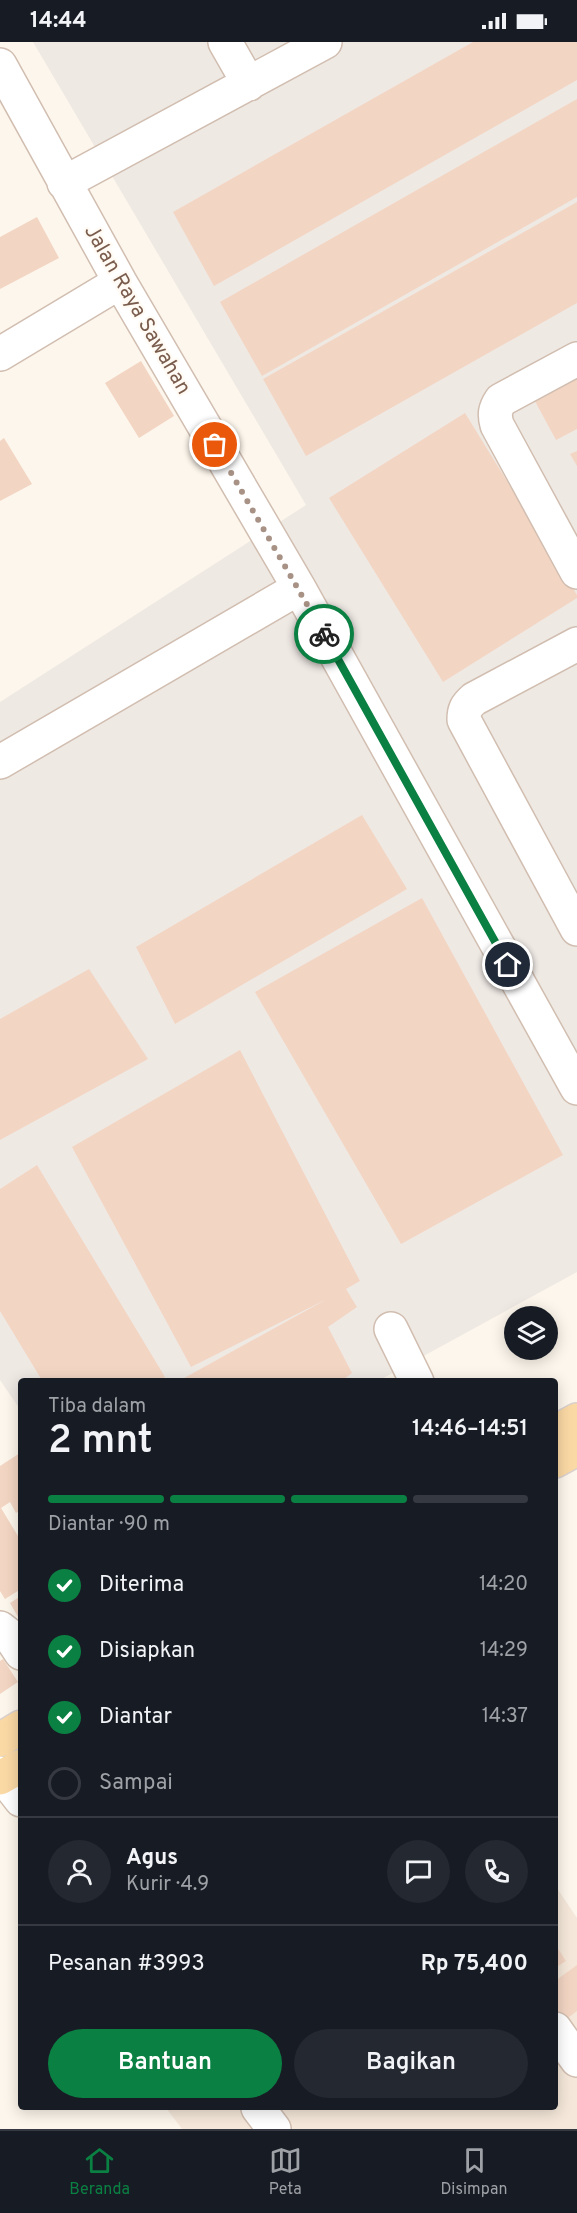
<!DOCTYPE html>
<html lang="id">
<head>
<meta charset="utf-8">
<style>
	body { margin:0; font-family:Overpass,sans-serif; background:#242831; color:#f1f3f6; height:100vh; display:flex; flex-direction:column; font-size:22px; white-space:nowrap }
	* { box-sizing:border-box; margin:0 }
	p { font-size:20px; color:#9ea1a6 }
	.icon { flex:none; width:33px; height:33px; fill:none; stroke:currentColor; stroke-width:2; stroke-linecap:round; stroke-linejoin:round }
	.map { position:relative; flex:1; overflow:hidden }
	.details { position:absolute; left:18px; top:1336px; width:540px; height:732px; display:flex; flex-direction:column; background:#171b24; border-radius:6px; box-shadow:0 3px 15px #0003 }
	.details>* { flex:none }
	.tools { position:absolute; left:504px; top:1264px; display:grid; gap:12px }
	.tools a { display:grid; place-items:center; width:54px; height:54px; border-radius:50%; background:#171b24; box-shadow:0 3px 15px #0003; font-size:30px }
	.pin { position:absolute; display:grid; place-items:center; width:51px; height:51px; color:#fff; margin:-26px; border:3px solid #fff; border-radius:50%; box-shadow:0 2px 6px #0007 }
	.courier { position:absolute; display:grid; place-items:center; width:60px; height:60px; margin:-30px; border:4px solid #0b8043; border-radius:50%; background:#fff; color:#222; box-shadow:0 2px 8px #0007 }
	.summary em { font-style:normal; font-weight:600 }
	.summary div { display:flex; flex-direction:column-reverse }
	.summary { display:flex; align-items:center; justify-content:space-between; height:102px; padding:0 30px }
	h1 { font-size:39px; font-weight:600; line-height:45px }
	.bar { display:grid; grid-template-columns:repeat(4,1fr); gap:9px 6px; align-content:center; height:72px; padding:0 30px }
	.bar i { height:8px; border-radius:4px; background:#363941 }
	.bar .on { background:#0b8043 }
	.bar p { grid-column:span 4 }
	.line { display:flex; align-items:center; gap:15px; padding:0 30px; border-top:2px solid #363941 }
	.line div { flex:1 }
	.round { display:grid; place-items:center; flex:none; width:63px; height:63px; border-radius:32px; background:#242831 }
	ol { padding:0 30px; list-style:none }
	li { display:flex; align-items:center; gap:18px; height:66px }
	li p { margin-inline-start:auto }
	li .icon { padding:6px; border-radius:50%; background:#0b8043; color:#fff; stroke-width:4 }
	li:last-child { color:#9ea1a6 }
	li i { width:33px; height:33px; border:3px solid #363941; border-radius:50% }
	.button { display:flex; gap:12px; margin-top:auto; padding:12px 30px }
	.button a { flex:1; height:69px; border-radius:36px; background:#0b8043; color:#fff; font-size:24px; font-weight:600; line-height:69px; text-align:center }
	.button a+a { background:#242831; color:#f1f3f6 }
	.status { display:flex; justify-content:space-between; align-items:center; height:42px; padding:0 30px; background:#171b24; direction:ltr }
	.status svg { height:16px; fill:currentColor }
	.menu { display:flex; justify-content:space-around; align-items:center; height:84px; border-top:2px solid #363941; background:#171b24; font-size:16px; color:#9ea1a6 }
	.menu a { display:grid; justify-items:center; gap:3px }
	.menu .on { color:#0b8043 }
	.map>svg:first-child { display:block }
	.residential { fill:#f5e8da }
	.industrial { fill:#efe9e4 }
	.building { fill:#f3d5c3 }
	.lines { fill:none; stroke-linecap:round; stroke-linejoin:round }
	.minor-casing { stroke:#d1beb0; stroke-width:36 }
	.major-casing { stroke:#dad1cd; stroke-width:36 }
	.minor { stroke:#fff; stroke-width:33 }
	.major { stroke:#fbd9a5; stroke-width:33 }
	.done { stroke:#a89285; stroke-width:6; stroke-dasharray:0 10.8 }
	.route { stroke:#0b8043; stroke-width:8 }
	.labels { text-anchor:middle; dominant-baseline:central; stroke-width:4.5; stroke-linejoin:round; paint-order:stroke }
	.street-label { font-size:21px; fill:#7a5c4d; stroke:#fffaf3 }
</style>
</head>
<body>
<div class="status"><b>14:44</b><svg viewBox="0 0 49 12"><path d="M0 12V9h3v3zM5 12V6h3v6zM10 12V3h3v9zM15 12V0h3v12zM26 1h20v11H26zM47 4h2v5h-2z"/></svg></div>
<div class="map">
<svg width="577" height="2087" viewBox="0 0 577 2087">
	<rect width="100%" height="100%" fill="#fdf6ec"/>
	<!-- residential -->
	<path class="residential" d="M555 1843 577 1876V2087H182L166 2066H555Z"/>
	<!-- industrial -->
	<path class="industrial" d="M33 0H577V1230L378 1339 21 1340V1369L0 1338V660L306 463Z"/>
	<!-- building -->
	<path class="building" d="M473 0H577V38L214 244 173 170Z
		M577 57V155L262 334 220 260Z
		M577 160V261L306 414 263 337Z
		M37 175 59 216 0 247V195Z
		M141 319 174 374 139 396 105 341Z
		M577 324V387L556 398 530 350Z
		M465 371 577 553V556L443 640 329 456Z
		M4 396 32 442 0 459V399Z
		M577 409V424L570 412Z
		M362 773 407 847 175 982 136 905Z
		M422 856 563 1113 401 1202 255 950Z
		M89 927 148 1017 0 1098V977Z
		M240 1008 360 1239 346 1247 357 1265 328 1285 352 1331 340 1340H177L327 1257 191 1325 72 1105Z
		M37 1123 165 1335 156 1340H43L0 1269V1147Z
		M20 1411 21 1468 16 1471 10 1460 1 1466 21 1499V1547L5 1557 0 1549V1424Z
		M21 1554V1580L10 1561Z
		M3 1617 18 1640 0 1652V1619Z
		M555 1902 566 1919 555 1926Z
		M577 1923V1969L565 1978 555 1965V1939Z"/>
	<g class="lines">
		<!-- minor casing -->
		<g class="minor-casing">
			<path id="minor" d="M225 0 249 42
				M0 23 120 240 299 546 577 1046
				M64 141 325 0
				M0 312 120 240
				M577 317 501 358C495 367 494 372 497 383L577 530
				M577 602 474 657C466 664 464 668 464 678L577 887
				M0 720 299 546
				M391 1287 417 1340
				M0 1586 9 1593 21 1611
				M0 1731 21 1758
				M555 1987 577 2018
				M258 2066 274 2087"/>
		</g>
		<!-- major casing -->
		<g class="major-casing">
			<path id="major" d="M555 1390 577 1378
				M555 1419 577 1407
				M0 1698 21 1685
				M0 1736 21 1724"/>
		</g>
		<!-- minor -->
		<use href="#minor" class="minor"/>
		<!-- major -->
		<use href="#major" class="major"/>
	</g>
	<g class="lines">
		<!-- done -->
		<path class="done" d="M215 403 324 592"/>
		<!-- route -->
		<path class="route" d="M324 592 508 923"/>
	</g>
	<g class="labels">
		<!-- street labels -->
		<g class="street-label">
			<text transform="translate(137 268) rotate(60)">Jalan Raya Sawahan</text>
		</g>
	</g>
</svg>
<div class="tools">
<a><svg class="icon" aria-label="layers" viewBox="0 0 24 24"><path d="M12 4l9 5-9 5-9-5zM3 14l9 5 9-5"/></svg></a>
</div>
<div class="pin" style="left:215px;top:403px;background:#ea580c"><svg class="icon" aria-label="bag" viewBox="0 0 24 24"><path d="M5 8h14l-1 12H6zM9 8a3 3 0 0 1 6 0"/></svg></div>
<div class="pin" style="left:508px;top:923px;background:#1f2937"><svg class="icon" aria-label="home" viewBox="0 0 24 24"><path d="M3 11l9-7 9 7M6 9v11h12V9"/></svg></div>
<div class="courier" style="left:324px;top:592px"><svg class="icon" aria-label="bike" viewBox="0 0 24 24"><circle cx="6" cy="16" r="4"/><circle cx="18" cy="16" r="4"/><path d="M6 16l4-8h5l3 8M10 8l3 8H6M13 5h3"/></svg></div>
<section class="details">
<div class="summary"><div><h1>2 mnt</h1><p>Tiba dalam</p></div><em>14:46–14:51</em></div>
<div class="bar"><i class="on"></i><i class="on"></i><i class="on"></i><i></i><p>Diantar · 90 m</p></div>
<ol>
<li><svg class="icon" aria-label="check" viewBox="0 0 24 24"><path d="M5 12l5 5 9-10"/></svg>Diterima<p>14:20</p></li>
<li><svg class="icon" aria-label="check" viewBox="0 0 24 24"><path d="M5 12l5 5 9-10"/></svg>Disiapkan<p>14:29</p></li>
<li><svg class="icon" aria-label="check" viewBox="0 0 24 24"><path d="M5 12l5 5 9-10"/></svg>Diantar<p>14:37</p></li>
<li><i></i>Sampai</li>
</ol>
<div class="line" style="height:108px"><a class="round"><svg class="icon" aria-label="person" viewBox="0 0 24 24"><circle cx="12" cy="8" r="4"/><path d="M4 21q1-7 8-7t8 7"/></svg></a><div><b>Agus</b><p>Kurir · 4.9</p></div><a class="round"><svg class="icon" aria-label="chat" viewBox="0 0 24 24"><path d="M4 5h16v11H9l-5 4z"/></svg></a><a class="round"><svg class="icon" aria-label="phone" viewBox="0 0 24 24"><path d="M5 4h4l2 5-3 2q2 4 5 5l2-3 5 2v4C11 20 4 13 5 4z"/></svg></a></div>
<div class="line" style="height:78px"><div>Pesanan #3993</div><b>Rp 75,400</b></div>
<div class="button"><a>Bantuan</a><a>Bagikan</a></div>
</section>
</div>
<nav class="menu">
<a class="on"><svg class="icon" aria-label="home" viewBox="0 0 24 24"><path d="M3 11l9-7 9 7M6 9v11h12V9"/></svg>Beranda</a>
<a><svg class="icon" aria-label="map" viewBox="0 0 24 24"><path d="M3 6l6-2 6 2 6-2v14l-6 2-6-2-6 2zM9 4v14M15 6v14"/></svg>Peta</a>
<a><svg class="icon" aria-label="saved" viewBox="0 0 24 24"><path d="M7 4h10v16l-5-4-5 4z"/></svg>Disimpan</a>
</nav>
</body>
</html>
